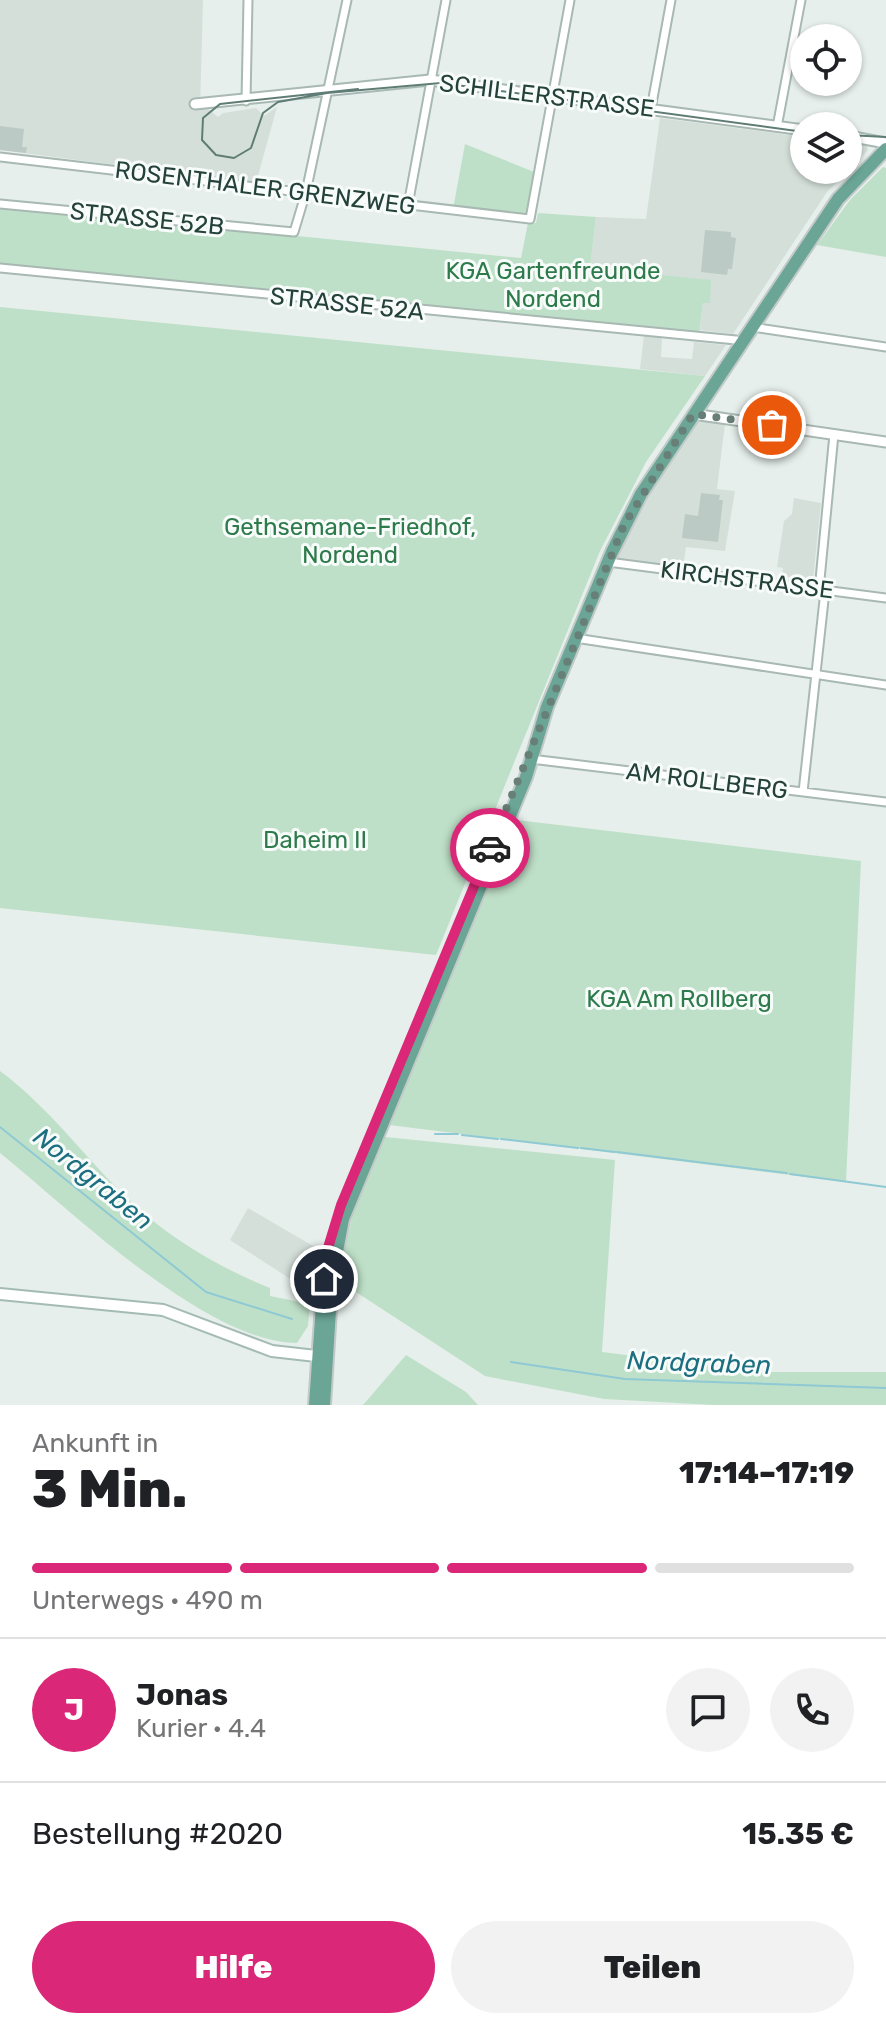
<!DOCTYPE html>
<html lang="de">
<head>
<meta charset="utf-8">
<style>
	body { margin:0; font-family:Rubik,sans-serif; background:#f2f2f2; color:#202124; height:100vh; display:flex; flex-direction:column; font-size:30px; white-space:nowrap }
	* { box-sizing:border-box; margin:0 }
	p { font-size:26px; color:#757577 }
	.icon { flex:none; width:44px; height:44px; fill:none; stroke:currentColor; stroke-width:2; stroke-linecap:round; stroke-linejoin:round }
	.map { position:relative; height:1405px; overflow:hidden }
	.panel { display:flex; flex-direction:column; background:#fff; flex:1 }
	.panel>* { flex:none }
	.buttons { position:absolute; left:790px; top:24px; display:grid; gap:16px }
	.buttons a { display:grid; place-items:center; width:72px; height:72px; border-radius:50%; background:#fff; box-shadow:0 2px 6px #0004; font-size:40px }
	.pin { position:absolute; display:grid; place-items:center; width:68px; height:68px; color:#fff; margin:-34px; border:4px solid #fff; border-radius:50%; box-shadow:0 2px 8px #0007 }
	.courier { position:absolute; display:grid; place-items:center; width:80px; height:80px; margin:-40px; border:6px solid #db2777; border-radius:50%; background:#fff; color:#222; box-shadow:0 2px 10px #0007 }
	.overview em { font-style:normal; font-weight:800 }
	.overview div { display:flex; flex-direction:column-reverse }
	.overview { display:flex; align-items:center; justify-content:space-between; height:136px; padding:0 32px }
	h1 { font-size:52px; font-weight:800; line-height:60px }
	.bar { display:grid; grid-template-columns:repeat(4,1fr); gap:12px 8px; align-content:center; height:96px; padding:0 32px }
	.bar i { height:10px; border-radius:6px; background:#e0e0e0 }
	.bar .current { background:#db2777 }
	.bar p { grid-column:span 4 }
	.line { display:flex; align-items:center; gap:20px; padding:0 32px; border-top:2px solid #e0e0e0 }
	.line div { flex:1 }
	.round { display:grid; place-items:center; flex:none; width:84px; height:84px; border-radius:42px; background:#f2f2f2 }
	.cta { display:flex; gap:16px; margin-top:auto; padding:16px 32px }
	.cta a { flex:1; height:92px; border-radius:48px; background:#db2777; color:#fff; font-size:32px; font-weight:800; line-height:92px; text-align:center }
	.cta a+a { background:#f2f2f2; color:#202124 }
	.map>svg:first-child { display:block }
	.built { fill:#d4dfda }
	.green { fill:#bfe0c8 }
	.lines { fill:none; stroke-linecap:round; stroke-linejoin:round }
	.stream { stroke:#8ec9d4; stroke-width:2 }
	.building { fill:#bbcac4 }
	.minor-casing { stroke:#a8b8b2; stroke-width:11 }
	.tertiary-casing { stroke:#a8b8b2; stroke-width:13 }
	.secondary-casing { stroke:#a4bbb3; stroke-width:14 }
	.primary-casing { stroke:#c2cac8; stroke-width:16 }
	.minor { stroke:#fff; stroke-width:7 }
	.tertiary { stroke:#fff; stroke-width:9 }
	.secondary { stroke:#fff; stroke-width:10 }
	.primary { stroke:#6aa596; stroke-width:12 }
	.tram { stroke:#5f7d75; stroke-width:2 }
	.done { stroke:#687f78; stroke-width:8; stroke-dasharray:0 14.4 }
	.route { stroke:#db2777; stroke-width:10 }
	.labels { text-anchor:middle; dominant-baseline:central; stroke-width:6; stroke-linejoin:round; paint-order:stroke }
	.street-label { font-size:24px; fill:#24423a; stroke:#f7fbf9 }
	.park-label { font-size:24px; fill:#2d7a4b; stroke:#f7fbf9 }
	.water-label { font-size:26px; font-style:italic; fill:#1c6f80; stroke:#f7fbf9 }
</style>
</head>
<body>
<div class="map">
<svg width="886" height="1405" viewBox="0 0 886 1405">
	<rect width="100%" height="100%" fill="#e6efeb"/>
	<!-- built -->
	<path class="built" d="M0 0H203L200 109H208L218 117 223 113 256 108 264 116 277 107 256 183 0 150Z
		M660 118 804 137V170H848V143L867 146 868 150 827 192 733 334 700 330 703 302 709 303 590 268 596 217 646 219Z
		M644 336 662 338 661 357 692 359 694 342 726 345 705 376 640 369Z
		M696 419 725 423 717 489 735 491 725 551 686 547 683 568 619 561 616 557 643 500Z
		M794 498 821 503 813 580 782 576 783 568 777 567 784 521 792 514Z
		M248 1208 325 1253 320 1298 230 1240Z"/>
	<!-- green -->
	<path class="green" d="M465 144 534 172 526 216 453 209Z
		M883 167 886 168V257L817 245 850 200Z
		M0 207 521 258 528 223H536L538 213 596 217 590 268 711 280 710 303H703L699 335 0 268Z
		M0 307 705 376 646 462 600 551 436 955 0 908Z
		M517 820 861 861 846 1182 389 1125Z
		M0 1071C50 1108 85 1158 130 1201 169 1238 220 1268 270 1288V1296L310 1304 308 1326 297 1343C205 1342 72 1211 0 1153Z
		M385 1137 615 1160 602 1352 763 1372H886V1405H714L604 1399 500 1379 485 1376 339 1281 352 1216Z
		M406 1355 466 1392 478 1405H363Z"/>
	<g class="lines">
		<!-- stream -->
		<path class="stream" d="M0 1127 206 1292 292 1319
			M435 1134H458
			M462 1135 498 1139
			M501 1139 578 1148
			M581 1148 615 1152
			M617 1152 787 1173
			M790 1174 886 1187
			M511 1362 625 1379 886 1388"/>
	</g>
	<!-- building -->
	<path class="building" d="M0 126 24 129 22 147H27L26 153 0 150Z
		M705 230 731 232V237L736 238 732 269H728L727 275 701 272Z
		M701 493 720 495 719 500H723L718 542 682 538 685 514 698 516Z"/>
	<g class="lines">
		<!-- minor casing -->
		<g class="minor-casing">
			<path id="minor" d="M246 101 248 0
				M651 109 671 0
				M777 127 801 0
				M0 157 530 219 570 0
				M0 204 294 232 306 192 347 0
				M408 205 446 0
				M0 268 736 340 741 344
				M752 327 886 347
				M608 562 886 598
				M819 590 834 434
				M575 638 886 685
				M531 759 886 802
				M803 792 825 591"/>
		</g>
		<!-- tertiary casing -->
		<g class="tertiary-casing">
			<path id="tertiary" d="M195 104 430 80 804 130
				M848 136 886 143
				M693 414 886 442"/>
		</g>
		<!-- secondary casing -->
		<g class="secondary-casing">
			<path id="secondary" d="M0 1294 163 1310 272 1351 325 1357"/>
		</g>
		<!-- primary casing -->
		<g class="primary-casing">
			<path id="primary" d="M315 1405 324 1277
				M324 1405 332 1278 343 1219 526 777 547 707 612 552 641 494 838 199 886 149"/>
		</g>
		<!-- minor -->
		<use href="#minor" class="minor"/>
		<!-- tertiary -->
		<use href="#tertiary" class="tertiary"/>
		<!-- secondary -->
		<use href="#secondary" class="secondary"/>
		<!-- primary -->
		<use href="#primary" class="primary"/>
		<!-- tram -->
		<path class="tram" d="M358 89 220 104 203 118 202 140 216 155 234 158 251 148 263 113 278 102 327 93 441 83 804 132
			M848 135 886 137"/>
	</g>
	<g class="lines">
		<!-- done -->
		<path class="done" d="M490 848 624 525 693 414 772 425"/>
		<!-- route -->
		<path class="route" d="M324 1279 327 1251 341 1205 490 848"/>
	</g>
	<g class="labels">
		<!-- street labels -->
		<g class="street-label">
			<text transform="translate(547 96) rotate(7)">SCHILLERSTRASSE</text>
			<text transform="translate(265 188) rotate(7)">ROSENTHALER GRENZWEG</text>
			<text transform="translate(147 219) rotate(6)">STRASSE 52B</text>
			<text transform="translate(347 304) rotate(6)">STRASSE 52A</text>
			<text transform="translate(747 580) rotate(7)">KIRCHSTRASSE</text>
			<text transform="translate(707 781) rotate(7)">AM ROLLBERG</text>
		</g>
		<!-- park labels -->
		<g class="park-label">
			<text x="553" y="271">KGA Gartenfreunde<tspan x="553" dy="28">Nordend</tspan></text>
			<text x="350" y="527">Gethsemane-Friedhof,<tspan x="350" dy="28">Nordend</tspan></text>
			<text x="315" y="840">Daheim II</text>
			<text x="679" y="999">KGA Am Rollberg</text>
		</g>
		<!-- water labels -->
		<g class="water-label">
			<text transform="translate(93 1179) rotate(39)">Nordgraben</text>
			<text transform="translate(699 1363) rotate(2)">Nordgraben</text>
		</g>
	</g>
</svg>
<div class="buttons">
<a><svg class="icon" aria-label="locate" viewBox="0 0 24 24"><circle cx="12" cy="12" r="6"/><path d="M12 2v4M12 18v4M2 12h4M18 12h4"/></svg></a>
<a><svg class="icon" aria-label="layers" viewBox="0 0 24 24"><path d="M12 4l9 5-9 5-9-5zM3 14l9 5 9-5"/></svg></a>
</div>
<div class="pin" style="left:772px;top:425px;background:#ea580c"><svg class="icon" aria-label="bag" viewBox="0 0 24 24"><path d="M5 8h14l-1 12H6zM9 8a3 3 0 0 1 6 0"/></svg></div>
<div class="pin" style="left:324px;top:1279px;background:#1f2937"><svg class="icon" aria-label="home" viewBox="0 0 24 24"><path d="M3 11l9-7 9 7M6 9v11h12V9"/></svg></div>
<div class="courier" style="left:490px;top:848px"><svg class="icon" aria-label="car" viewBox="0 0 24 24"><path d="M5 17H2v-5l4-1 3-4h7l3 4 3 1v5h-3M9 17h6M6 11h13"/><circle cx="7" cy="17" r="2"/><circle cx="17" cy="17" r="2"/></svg></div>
</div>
<section class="panel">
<div class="overview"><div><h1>3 Min.</h1><p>Ankunft in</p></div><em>17:14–17:19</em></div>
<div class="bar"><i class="current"></i><i class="current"></i><i class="current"></i><i></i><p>Unterwegs · 490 m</p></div>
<div class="line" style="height:144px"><b class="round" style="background:#db2777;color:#fff">J</b><div><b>Jonas</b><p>Kurier · 4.4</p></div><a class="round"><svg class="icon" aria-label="chat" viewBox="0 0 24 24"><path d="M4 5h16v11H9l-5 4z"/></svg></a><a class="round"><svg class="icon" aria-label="phone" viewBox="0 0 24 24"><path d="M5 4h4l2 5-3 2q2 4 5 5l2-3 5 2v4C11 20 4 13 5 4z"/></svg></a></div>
<div class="line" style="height:104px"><div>Bestellung #2020</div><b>15.35 €</b></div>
<div class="cta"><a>Hilfe</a><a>Teilen</a></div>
</section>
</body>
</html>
